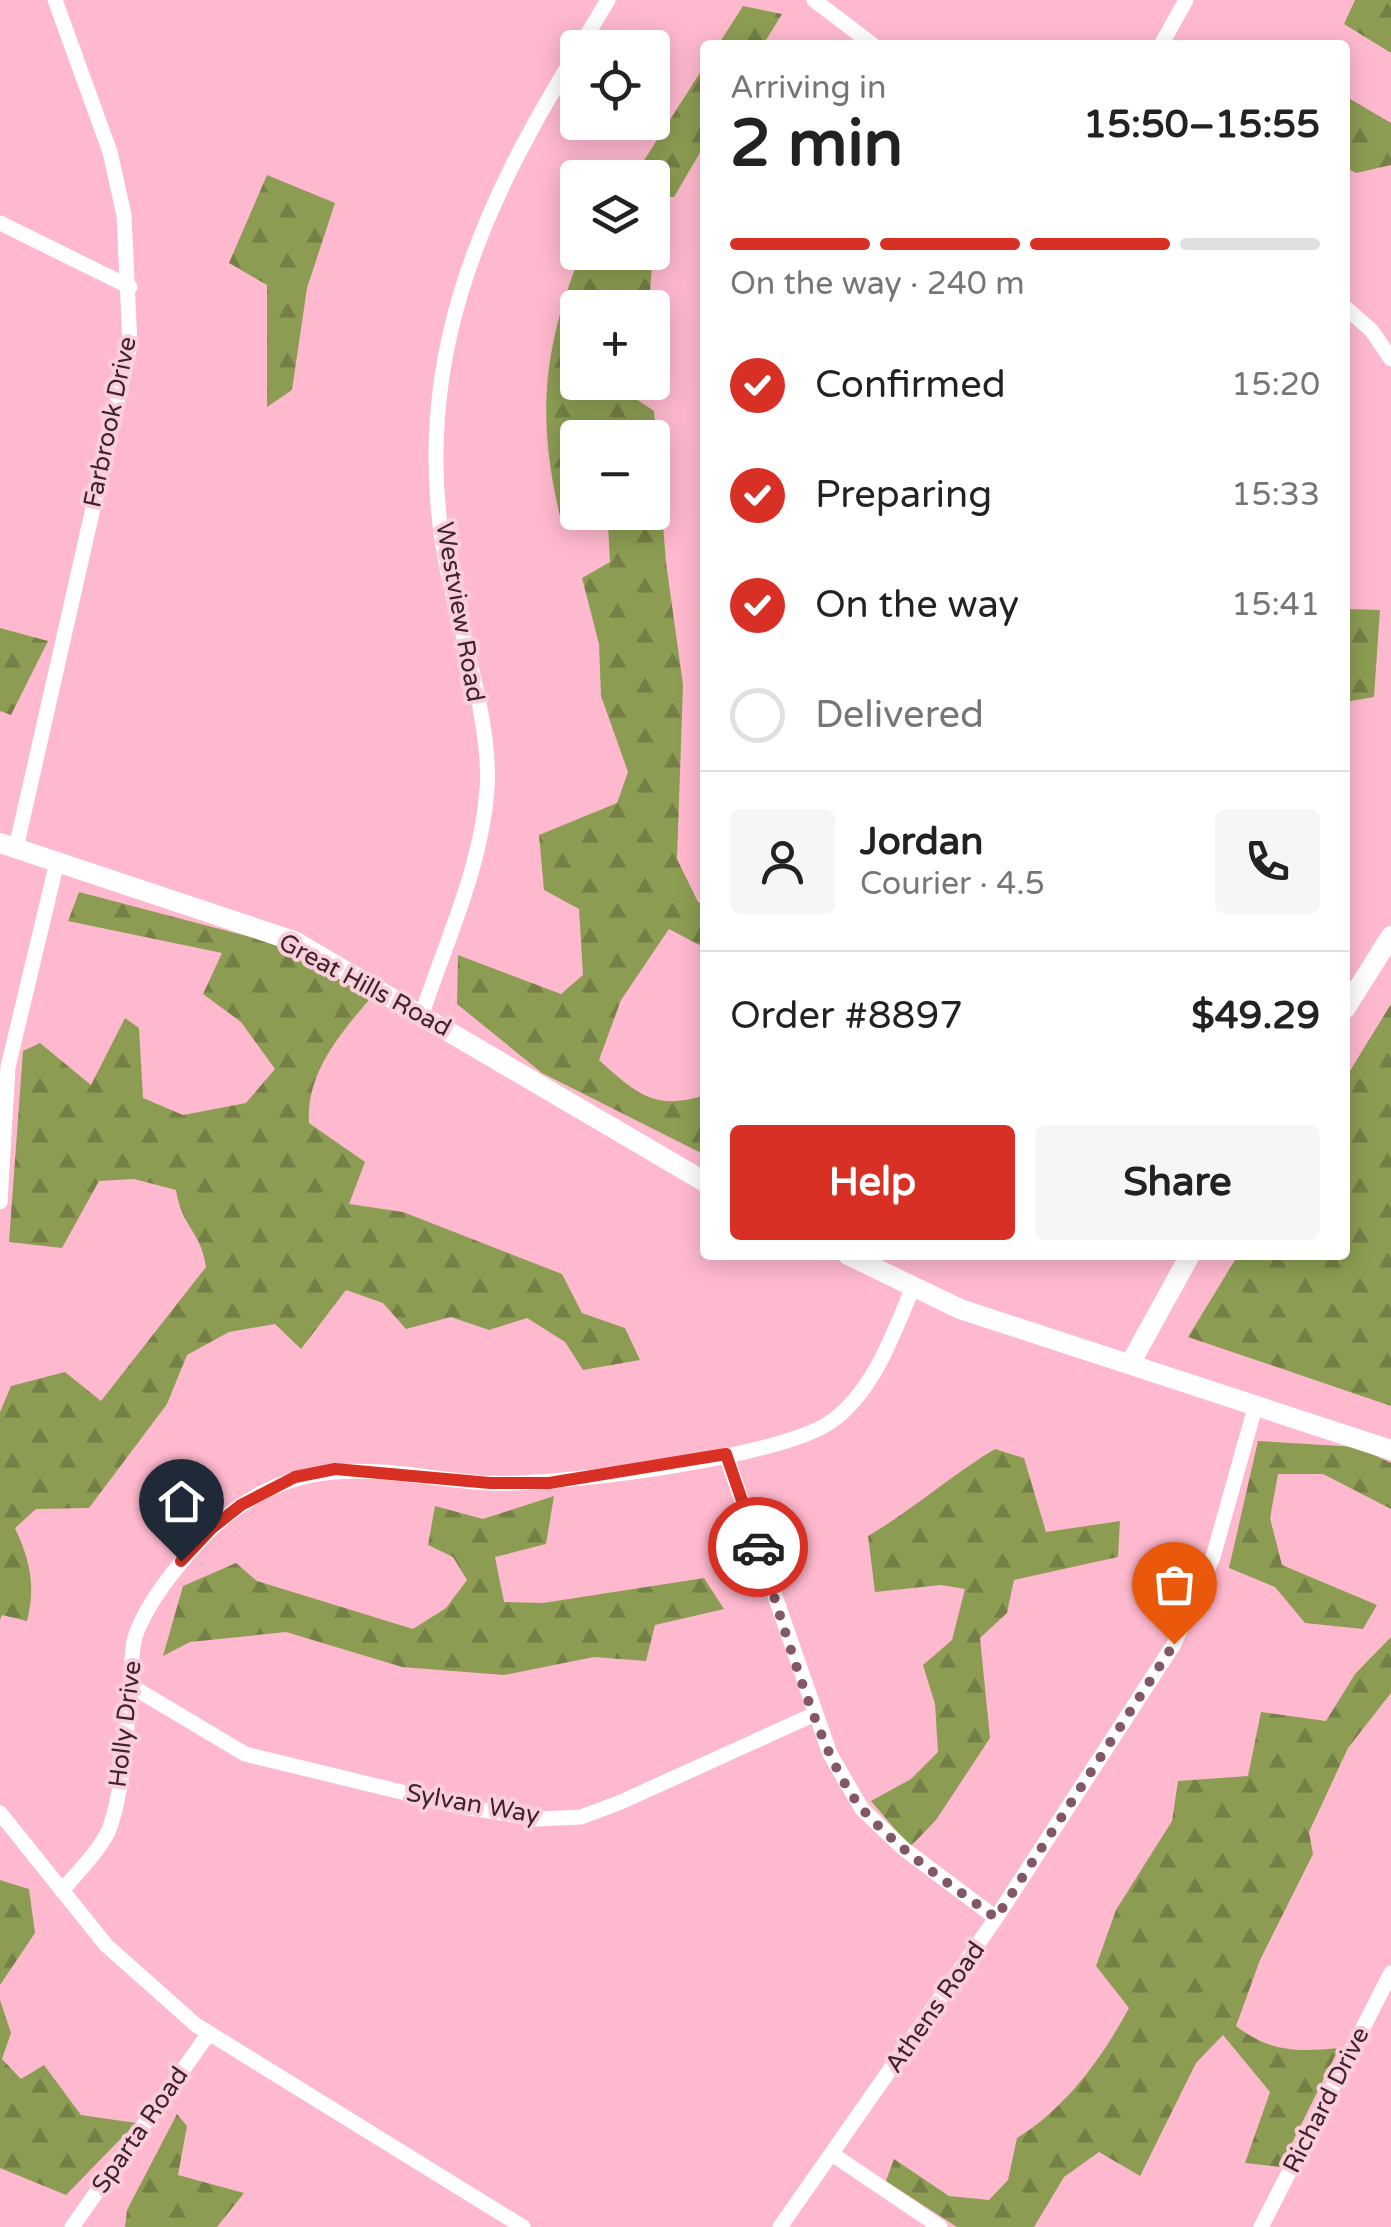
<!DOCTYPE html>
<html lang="en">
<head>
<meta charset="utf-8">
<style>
	body { margin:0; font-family:"Varela Round",sans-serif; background:#f6f6f6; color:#222; height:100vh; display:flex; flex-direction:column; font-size:38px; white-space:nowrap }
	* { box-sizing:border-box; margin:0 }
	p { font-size:32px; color:#767676 }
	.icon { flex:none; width:55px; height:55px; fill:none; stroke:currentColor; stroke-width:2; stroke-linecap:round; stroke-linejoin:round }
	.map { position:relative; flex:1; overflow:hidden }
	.side { position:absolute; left:700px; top:40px; width:650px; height:1220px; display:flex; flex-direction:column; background:#fff; border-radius:10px; box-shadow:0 5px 25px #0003 }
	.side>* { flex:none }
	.fabs { position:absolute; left:560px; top:30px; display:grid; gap:20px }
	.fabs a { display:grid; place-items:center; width:110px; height:110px; border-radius:10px; background:#fff; box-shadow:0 5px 25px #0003; font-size:50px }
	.pin { position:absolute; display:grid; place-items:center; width:85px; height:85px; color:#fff; margin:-102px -42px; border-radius:50% 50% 50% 0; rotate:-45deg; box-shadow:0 0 10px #0007 }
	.pin .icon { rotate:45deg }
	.courier { position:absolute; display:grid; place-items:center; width:100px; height:100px; margin:-50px; border:8px solid #d93025; border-radius:50%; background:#fff; color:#222; box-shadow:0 2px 12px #0007 }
	.overview em { font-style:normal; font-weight:800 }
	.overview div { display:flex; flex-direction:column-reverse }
	.overview { display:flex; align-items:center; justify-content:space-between; height:170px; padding:0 30px }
	h1 { font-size:65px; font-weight:800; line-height:75px }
	.bar { display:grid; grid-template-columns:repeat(4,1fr); gap:15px 10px; align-content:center; height:120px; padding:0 30px }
	.bar i { height:12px; border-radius:8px; background:#e0e0e0 }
	.bar .on { background:#d93025 }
	.bar p { grid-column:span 4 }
	.line { display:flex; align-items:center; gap:25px; padding:0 30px; border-top:2px solid #e0e0e0 }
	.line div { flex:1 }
	.round { display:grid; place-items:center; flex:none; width:105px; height:105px; border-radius:10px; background:#f6f6f6 }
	ol { padding:0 30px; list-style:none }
	li { display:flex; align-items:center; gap:30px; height:110px }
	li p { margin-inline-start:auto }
	li .icon { padding:10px; border-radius:50%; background:#d93025; color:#fff; stroke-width:4 }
	li:last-child { color:#767676 }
	li i { width:55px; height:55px; border:5px solid #e0e0e0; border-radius:50% }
	.cta { display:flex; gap:20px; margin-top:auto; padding:20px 30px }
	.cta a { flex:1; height:115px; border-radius:10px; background:#d93025; color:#fff; font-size:40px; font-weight:800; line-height:115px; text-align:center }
	.cta a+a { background:#f6f6f6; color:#222 }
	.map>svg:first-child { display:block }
	.forest { fill:url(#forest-firs); fill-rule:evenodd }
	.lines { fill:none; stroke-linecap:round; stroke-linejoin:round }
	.minor { stroke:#fff; stroke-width:15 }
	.tertiary { stroke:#fff; stroke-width:20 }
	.done { stroke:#825865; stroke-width:10; stroke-dasharray:0 18 }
	.route { stroke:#d93025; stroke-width:12 }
	.labels { text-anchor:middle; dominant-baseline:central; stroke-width:8; stroke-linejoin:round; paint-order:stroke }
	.street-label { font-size:25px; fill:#3f242d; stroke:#facfdb }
</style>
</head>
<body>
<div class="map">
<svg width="1391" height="2227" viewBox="0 0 1391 2227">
	<defs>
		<pattern id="forest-firs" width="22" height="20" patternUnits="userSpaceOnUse" patternTransform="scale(2.5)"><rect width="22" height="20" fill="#8c9d53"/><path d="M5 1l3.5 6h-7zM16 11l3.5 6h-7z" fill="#748045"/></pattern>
	</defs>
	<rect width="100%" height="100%" fill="#ffb9ce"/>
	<!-- forest -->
	<path class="forest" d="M1355 0H1391V53L1344 24Z
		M743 6 782 14 763 45H718Z
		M705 65V144L674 197 653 196 652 178 625 177 641 165Z
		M1345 96 1391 123V165L1356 173 1345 167Z
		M267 175 335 203 307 288 292 390 267 407V285L229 263Z
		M653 234 654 235 649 307 578 308V382L630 383 633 397 654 411 666 562 683 685 677 859 698 902 705 904V948L669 929 621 1000 599 1060C635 1092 654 1112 705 1095V1155L542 1073 457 1004 458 955 561 994 583 975 579 909 544 890 539 835 617 803 628 772 601 696 599 644 582 578 610 562 608 524H562C536 420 542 352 581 253L652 252ZM578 438H652V512H578Z
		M1345 609 1380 610 1374 697 1345 702Z
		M0 628 48 641 11 715 0 711Z
		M79 892 269 942 374 994C342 1032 306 1071 309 1123L365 1162 349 1204 403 1212 562 1274 582 1313 625 1328 640 1360 583 1370 565 1342 527 1318 489 1330 451 1317 406 1329 383 1303 346 1290 301 1349 275 1324 229 1332 187 1355 167 1404 89 1508 36 1509 15 1528C30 1560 36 1586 27 1621L2 1615 0 1620V1412L11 1386 65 1372 101 1401 206 1267C201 1231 182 1228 176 1190L134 1179 99 1181 62 1248 9 1242 23 1051 40 1043 91 1085 125 1018 139 1028 143 1098 183 1115 246 1103 275 1069 241 1022 203 994 222 953 68 921Z
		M1391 1004V1406L1188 1337 1238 1255H1345V1079Z
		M1258 1441 1357 1447 1391 1463V1509L1323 1474H1278L1270 1518 1282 1565 1377 1605 1363 1629 1305 1623 1275 1587 1229 1568Z
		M995 1449 1024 1458 1046 1532 1120 1521 1118 1557 1014 1580 1007 1613 980 1638 990 1738 936 1820 910 1847 871 1801 911 1779 938 1752 935 1704 923 1665 952 1640 965 1589 941 1585 875 1592 868 1536C913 1510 951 1475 995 1449Z
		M554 1496 546 1544 495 1557 504 1602 543 1603 704 1578 724 1609 655 1625 646 1661 594 1657 504 1675 402 1667 286 1632 190 1642 163 1656 183 1586 236 1563 257 1581 413 1629 446 1608 467 1580 453 1557 428 1545 435 1506 483 1519Z
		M1391 1637V1693L1348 1748 1309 1832 1313 1854 1260 1960 1236 2026C1270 2052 1297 2052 1339 2048L1280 2167 1245 2163 1270 2092 1223 2035 1196 2063 1140 2176 1099 2152 1064 2177 1034 2227H957L886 2181 894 2159 949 2196 989 2200 1008 2180 1017 2138C1066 2108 1102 2058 1129 2008L1096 1966 1116 1910 1172 1821 1178 1781 1248 1776 1261 1712 1326 1721 1355 1674Z
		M0 1880 29 1889 35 1933 0 1985Z
		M0 2000 11 2033 2 2059 21 2079 44 2065 81 2115 136 2123 66 2195 0 2168Z
		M177 2114 187 2126 178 2175 244 2193 217 2227H125L127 2210Z"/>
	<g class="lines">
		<!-- minor -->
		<path class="minor" d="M814 0 873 45
			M1161 45 1186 0
			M579 48 608 0
			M0 223 130 287
			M1345 307 1372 331 1391 359
			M16 848 130 345 124 215 110 152 55 0
			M422 1014C446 941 482 866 487 789 492 722 458 626 445 558 410 366 479 209 578 50
			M0 1202 8 1067 57 862
			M726 1455 830 1754 862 1809 904 1849 996 1918
			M131 1686 245 1754 463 1807 538 1819 581 1817 621 1802 815 1714
			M0 1813 106 1945 196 2025 523 2227
			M62 1891C77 1872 104 1847 111 1824 125 1779 126 1729 131 1682 132 1668 131 1651 135 1637 149 1595 202 1533 237 1508 319 1450 393 1476 485 1483 551 1487 782 1458 832 1421 875 1389 893 1334 913 1287
			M832 2154 940 2227
			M72 2227 209 2033
			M780 2227 996 1918 1174 1644 1213 1557 1256 1404
			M1261 2227 1391 1973"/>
		<!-- tertiary -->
		<path class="tertiary" d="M0 843 294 941 705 1182
			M1345 1009 1391 936
			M848 1255 960 1309 1391 1450
			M1130 1364 1190 1255"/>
	</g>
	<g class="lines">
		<!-- done -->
		<path class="done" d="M758 1547C782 1616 819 1761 864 1811 902 1853 951 1885 996 1918L1174 1644"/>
		<!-- route -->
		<path class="route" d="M181 1561 212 1528 241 1505 295 1477 335 1469 490 1483H549L726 1454 758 1547"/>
	</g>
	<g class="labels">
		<!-- street labels -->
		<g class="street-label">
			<text transform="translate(110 422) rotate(-78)">Farbrook Drive</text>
			<text transform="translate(460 612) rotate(80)">Westview Road</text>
			<text transform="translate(365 985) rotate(28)">Great Hills Road</text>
			<text transform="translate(125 1724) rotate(-83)">Holly Drive</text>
			<text transform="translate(473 1804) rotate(10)">Sylvan Way</text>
			<text transform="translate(935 2007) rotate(-55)">Athens Road</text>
			<text transform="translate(1326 2100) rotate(-63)">Richard Drive</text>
			<text transform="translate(140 2130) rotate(-55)">Sparta Road</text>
		</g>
	</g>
</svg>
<div class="fabs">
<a><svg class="icon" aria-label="locate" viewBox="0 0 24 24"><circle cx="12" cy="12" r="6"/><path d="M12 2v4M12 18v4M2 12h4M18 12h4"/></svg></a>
<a><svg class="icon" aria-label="layers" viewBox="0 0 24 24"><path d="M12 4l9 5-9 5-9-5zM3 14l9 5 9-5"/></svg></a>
<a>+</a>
<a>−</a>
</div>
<div class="pin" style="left:1174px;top:1644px;background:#ea580c"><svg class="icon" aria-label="bag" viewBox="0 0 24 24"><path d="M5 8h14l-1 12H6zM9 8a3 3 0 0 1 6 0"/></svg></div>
<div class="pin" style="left:181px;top:1561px;background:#1f2937"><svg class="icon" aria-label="home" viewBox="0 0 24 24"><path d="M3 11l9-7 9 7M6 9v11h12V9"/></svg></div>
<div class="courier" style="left:758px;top:1547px"><svg class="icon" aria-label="car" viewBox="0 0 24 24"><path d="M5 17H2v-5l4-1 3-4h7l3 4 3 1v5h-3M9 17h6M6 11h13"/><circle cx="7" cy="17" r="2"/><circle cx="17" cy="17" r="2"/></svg></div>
<section class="side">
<div class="overview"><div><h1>2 min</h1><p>Arriving in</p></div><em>15:50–15:55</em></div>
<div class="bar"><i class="on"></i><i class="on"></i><i class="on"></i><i></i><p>On the way · 240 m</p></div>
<ol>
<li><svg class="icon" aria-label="check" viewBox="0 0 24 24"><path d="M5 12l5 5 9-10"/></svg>Confirmed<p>15:20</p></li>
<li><svg class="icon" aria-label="check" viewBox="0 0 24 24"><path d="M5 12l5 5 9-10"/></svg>Preparing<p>15:33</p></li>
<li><svg class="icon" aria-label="check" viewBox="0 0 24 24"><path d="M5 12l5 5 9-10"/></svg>On the way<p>15:41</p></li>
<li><i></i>Delivered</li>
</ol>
<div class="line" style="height:180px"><a class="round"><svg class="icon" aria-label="person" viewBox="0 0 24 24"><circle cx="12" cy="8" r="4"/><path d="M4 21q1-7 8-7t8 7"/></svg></a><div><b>Jordan</b><p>Courier · 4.5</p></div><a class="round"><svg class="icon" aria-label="phone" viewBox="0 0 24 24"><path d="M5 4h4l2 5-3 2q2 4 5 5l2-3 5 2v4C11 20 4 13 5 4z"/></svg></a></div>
<div class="line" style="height:130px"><div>Order #8897</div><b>$49.29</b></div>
<div class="cta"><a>Help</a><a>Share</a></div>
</section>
</div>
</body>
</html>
